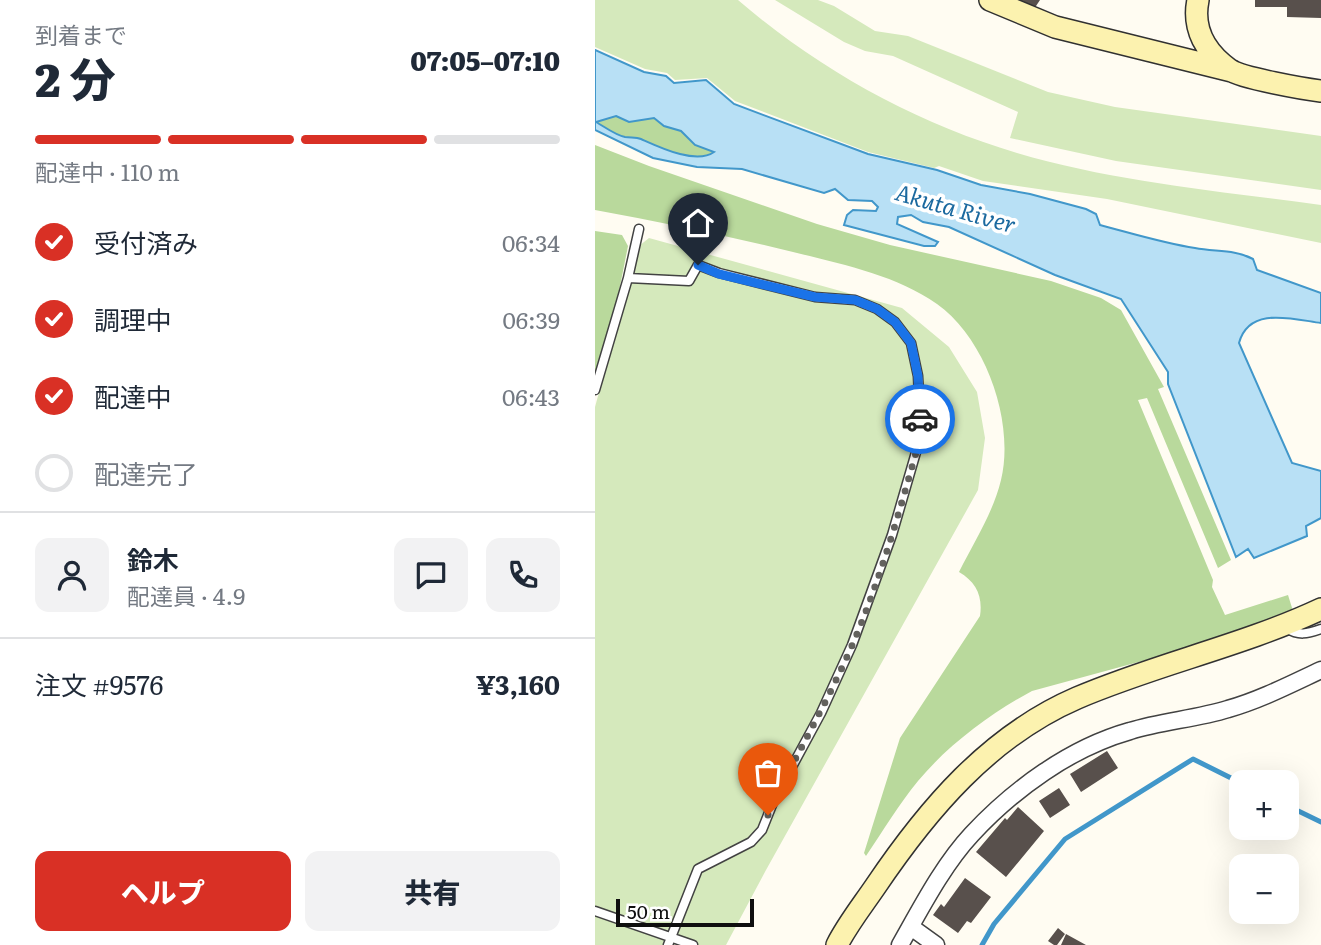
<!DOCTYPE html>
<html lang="ja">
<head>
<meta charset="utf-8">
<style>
	body { margin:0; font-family:Literata,"Noto Sans JP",serif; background:#f2f2f3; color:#1f2937; height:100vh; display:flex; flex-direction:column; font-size:26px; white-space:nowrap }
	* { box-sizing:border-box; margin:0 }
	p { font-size:23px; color:#747a83 }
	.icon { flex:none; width:38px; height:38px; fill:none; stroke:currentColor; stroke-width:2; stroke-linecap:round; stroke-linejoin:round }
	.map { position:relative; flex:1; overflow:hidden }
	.sheet { display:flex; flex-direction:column; background:#fff; width:595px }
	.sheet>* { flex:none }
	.buttons { position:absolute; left:634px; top:770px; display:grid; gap:14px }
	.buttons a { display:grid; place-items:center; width:70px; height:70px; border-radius:14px; background:#fff; box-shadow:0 7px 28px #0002; font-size:35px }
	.scale { position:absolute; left:21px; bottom:18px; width:138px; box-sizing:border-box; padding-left:7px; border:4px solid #0f0f0f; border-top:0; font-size:19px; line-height:24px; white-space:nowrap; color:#0f0f0f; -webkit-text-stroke:5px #fff; paint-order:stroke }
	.pin { position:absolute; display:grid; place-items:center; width:60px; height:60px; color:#fff; margin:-72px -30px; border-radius:50% 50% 50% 0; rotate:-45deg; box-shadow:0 0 7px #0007 }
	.pin .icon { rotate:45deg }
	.courier { position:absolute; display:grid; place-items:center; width:70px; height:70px; margin:-35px; border:5px solid #1a73e8; border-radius:50%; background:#fff; color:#222; box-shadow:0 2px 9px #0007 }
	.overview em { font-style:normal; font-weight:800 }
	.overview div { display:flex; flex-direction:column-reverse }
	.overview { display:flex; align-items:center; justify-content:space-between; height:119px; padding:0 35px }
	h1 { font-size:46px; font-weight:800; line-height:52px }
	.bar { display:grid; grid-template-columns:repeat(4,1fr); gap:10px 7px; align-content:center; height:84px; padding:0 35px }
	.bar i { height:9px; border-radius:5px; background:#e0e1e3 }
	.bar .on { background:#d93025 }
	.bar p { grid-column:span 4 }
	.line { display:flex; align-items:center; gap:18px; padding:0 35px; border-top:2px solid #e0e1e3 }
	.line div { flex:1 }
	.round { display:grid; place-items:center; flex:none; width:74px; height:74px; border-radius:14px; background:#f2f2f3 }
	ol { padding:0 35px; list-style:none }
	li { display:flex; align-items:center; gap:21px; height:77px }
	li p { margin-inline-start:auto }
	li .icon { padding:7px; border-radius:50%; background:#d93025; color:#fff; stroke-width:4 }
	li:last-child { color:#747a83 }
	li i { width:38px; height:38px; border:4px solid #e0e1e3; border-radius:50% }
	.primary-button { display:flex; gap:14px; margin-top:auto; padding:14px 35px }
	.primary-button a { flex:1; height:80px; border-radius:14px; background:#d93025; color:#fff; font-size:28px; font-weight:800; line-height:80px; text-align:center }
	.primary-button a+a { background:#f2f2f3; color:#1f2937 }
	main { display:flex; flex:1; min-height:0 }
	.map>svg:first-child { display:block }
	.green { fill:#d5e9bc }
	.forest { fill:#b9d99c }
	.water { fill:#b8e0f5; stroke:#4197ca; stroke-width:2; fill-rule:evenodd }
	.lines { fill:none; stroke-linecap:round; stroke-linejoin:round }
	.stream { stroke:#4197ca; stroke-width:5 }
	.building { fill:#58504c }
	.lane-casing { stroke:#424242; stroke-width:11 }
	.street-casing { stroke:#424242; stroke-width:19 }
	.secondary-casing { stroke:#313131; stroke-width:24 }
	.lane { stroke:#fff; stroke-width:8 }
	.street { stroke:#fff; stroke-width:16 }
	.secondary { stroke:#fcf2af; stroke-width:21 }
	.done { stroke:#63625e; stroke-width:7; stroke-dasharray:0 12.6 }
	.route { stroke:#1a73e8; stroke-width:9 }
	.labels { text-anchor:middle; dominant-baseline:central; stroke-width:7; stroke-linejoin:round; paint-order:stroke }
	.water-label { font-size:23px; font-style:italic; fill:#1b699f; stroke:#fff }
</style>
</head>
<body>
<main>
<section class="sheet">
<div class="overview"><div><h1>2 分</h1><p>到着まで</p></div><em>07:05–07:10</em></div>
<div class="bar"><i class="on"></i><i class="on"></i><i class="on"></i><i></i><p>配達中 · 110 m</p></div>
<ol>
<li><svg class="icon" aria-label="check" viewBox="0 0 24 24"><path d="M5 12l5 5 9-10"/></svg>受付済み<p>06:34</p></li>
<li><svg class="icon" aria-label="check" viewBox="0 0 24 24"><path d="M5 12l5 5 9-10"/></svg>調理中<p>06:39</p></li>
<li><svg class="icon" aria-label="check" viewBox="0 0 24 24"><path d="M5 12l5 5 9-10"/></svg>配達中<p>06:43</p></li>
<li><i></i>配達完了</li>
</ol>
<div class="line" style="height:126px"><a class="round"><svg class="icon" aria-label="person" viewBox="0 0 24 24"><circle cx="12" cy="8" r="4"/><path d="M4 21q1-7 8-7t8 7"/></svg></a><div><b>鈴木</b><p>配達員 · 4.9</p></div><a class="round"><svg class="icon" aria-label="chat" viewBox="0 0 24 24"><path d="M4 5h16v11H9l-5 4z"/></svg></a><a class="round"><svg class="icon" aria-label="phone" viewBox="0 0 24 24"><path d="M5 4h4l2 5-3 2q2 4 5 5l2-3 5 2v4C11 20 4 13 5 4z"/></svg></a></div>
<div class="line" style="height:91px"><div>注文 #9576</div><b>¥3,160</b></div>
<div class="primary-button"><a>ヘルプ</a><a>共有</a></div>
</section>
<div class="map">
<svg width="726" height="945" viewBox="0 0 726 945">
	<rect width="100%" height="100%" fill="#fffcf2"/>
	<!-- green -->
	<path class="green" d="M0 0H143C223 69 320 123 422 153 520 182 624 191 726 205V243L512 199 388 181 344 166 339 168 273 152 140 101 112 78 80 80 72 73 50 69 0 47Z
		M180 0H223L239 6 280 31 313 36 453 92 520 107 726 136V190L521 161 415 138 423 112 298 56 270 51 249 42Z
		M54 238 307 308 354 347 382 392 390 438 383 490 171 870 131 945H0V407L44 246Z"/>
	<!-- forest -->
	<path class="forest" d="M21 116 34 122 59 118 69 126 86 131 100 145 119 152C99 166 66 147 46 139 41 137 35 138 30 137 20 135 9 127 1 122Z
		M0 145 54 166 222 224 295 245 456 281 506 298 526 310 569 387 563 389 636 560 623 568 552 398 543 400 618 580 617 587 630 615 693 595 698 611 595 648 437 691C396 713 353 745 323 781 304 804 288 831 271 856L269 853 305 738 385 616C388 596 381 582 364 572 379 542 398 513 406 480 420 422 391 339 342 304 301 275 246 264 198 252 132 236 67 222 0 210Z
		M0 231 27 235 33 246 20 311 0 377Z"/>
	<!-- water -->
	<path class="water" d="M0 50 49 72 71 76 79 83 111 80 139 104 273 154 342 170 386 185 435 194 491 209 501 214 505 225C536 233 568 243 600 248 621 252 639 249 658 259L662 270 726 293V323C697 319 654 306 644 343L697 463 726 471V518L711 526 712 536 659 558 653 549 641 557 573 384V372L526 299 460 275 354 227 328 222 316 215 303 217 302 224 343 242 340 246H329L249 225 252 215 258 210 281 211 283 207 277 201 253 200 240 189 229 193 147 169 102 167 58 158 0 130ZM21 116 34 122 59 118 69 126 86 131 100 145 119 152C101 165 64 147 46 139 41 137 36 138 30 137 20 135 10 127 1 122Z"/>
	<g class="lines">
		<!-- stream -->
		<path class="stream" d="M691 805 726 822
			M387 945 399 924 470 839 598 759 646 783"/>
	</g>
	<!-- building -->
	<path class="building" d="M423 0H445L437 12 422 2Z
		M660 0H726V18L692 17V7H660Z
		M512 751 523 768 486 792 475 774Z
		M464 788 475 805 455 818 444 801Z
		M423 807 449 831 411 877 381 852 410 818 412 820Z
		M370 878 396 897 376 923 372 921 363 933 338 915 346 904 349 907Z
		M463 928 470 934 462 945H459L453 941Z
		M471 934 491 945H466Z"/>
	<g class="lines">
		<!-- lane casing -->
		<g class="lane-casing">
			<path id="lane" d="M33 278 44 229
				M0 390 33 278 94 281 103 265 124 273 220 297 260 300 282 309 300 322 316 343 323 376 326 435 297 535 257 645 226 713 179 800 167 830 156 842 103 869 73 945
				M691 628C704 636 712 634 726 629
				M0 911 98 945"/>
		</g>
		<!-- street casing -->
		<g class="street-casing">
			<path id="street" d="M316 927 341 945
				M305 945C326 908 348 865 377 834 419 789 475 748 535 731 567 721 601 719 633 709 665 700 696 684 726 670"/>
		</g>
		<!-- secondary casing -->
		<g class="secondary-casing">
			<path id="secondary" d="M395 0 460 27 637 71
				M603 0C597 29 611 53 635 70 647 78 709 89 726 91
				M242 945C252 925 267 906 280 887 332 810 394 736 482 698 561 664 647 646 726 609"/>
		</g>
		<!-- lane -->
		<use href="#lane" class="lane"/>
		<!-- street -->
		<use href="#street" class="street"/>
		<!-- secondary -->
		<use href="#secondary" class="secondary"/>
	</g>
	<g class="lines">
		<!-- done -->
		<path class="done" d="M173 815 179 800C205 749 233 700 256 648 286 579 306 506 326 435L325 419"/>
		<!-- route -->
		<path class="route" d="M103 265 124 274 220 297 260 300 282 309 300 322 316 343 323 376 325 419"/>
	</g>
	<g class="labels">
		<!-- water labels -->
		<g class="water-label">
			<text transform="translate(361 207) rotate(16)">Akuta River</text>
		</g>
	</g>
</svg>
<div class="buttons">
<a>+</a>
<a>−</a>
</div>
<div class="scale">50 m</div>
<div class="pin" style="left:173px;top:815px;background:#ea580c"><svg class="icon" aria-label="bag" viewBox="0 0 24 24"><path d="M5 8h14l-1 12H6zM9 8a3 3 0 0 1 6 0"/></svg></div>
<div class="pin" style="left:103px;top:265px;background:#1f2937"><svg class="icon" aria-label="home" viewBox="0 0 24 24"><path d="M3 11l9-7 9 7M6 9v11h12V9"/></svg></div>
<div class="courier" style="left:325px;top:419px"><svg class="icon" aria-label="car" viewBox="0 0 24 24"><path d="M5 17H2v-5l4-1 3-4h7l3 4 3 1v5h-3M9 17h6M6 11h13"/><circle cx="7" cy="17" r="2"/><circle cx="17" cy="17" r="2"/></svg></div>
</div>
</main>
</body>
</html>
